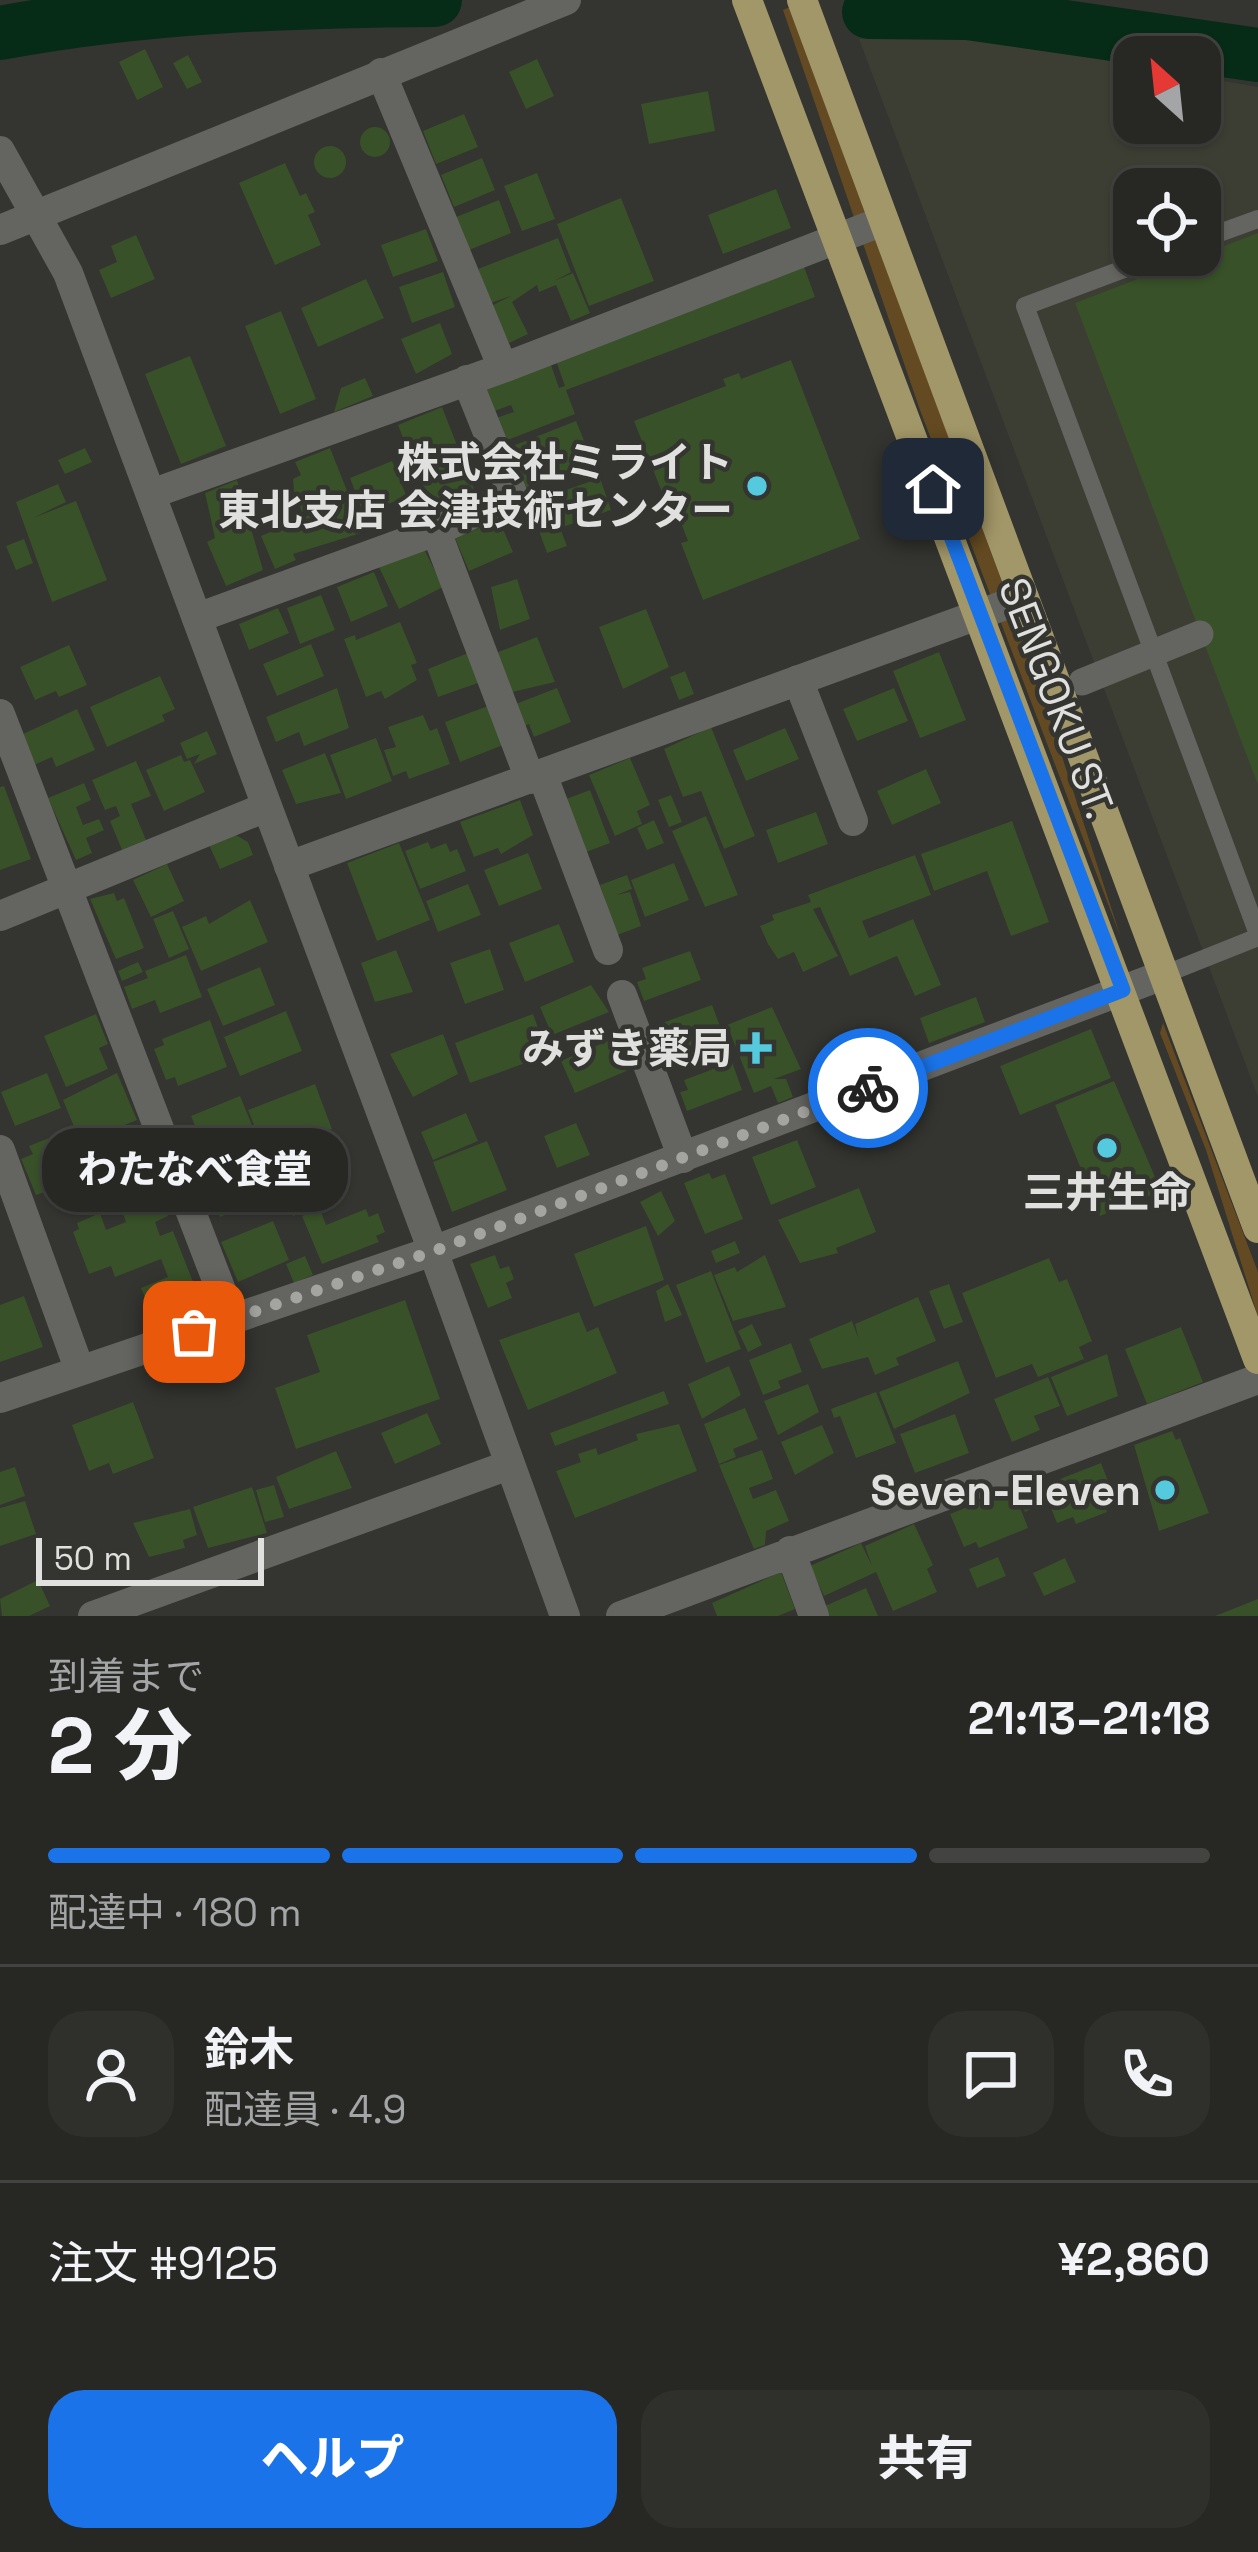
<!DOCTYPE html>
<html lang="ja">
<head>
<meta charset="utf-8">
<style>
	body { margin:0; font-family:"Space Grotesk","Noto Sans JP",sans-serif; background:#2f2f2c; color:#f1f3f6; height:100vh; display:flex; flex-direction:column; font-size:45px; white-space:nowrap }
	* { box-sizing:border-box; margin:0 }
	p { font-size:39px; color:#a4a5a6 }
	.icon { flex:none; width:66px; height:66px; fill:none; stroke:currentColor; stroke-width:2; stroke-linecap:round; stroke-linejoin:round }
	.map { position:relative; height:1616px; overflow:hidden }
	.sheet { display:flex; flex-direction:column; background:#272724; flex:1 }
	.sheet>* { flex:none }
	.needle { width:78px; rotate:333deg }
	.fabs { position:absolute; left:1113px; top:36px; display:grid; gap:24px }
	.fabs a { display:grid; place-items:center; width:108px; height:108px; border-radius:24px; background:#272724; box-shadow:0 3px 9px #0004,0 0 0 3px #434441; font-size:60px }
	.scale { position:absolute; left:36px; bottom:30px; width:228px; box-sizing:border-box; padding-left:12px; border:6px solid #e0e0de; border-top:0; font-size:33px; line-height:42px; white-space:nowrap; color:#e0e0de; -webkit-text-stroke:9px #343430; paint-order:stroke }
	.pin { position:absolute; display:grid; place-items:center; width:102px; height:102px; color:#fff; margin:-51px; border-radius:24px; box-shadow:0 6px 18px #0006 }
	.courier { position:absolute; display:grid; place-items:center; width:120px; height:120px; margin:-60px; border:9px solid #1a73e8; border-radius:50%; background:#fff; color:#222; box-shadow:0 3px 15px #0007 }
	.bubble { position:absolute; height:84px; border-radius:36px; background:#272724; box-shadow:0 3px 9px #0004,0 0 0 3px #434441; font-size:39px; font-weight:800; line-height:84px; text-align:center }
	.summary em { font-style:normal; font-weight:800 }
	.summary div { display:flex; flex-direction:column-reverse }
	.summary { display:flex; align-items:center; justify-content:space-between; height:204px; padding:0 48px }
	h1 { font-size:78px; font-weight:800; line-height:90px }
	.bar { display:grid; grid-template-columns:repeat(4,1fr); gap:18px 12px; align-content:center; height:144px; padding:0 48px }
	.bar i { height:15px; border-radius:9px; background:#434441 }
	.bar .current { background:#1a73e8 }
	.bar p { grid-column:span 4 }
	.line { display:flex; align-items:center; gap:30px; padding:0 48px; border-top:3px solid #434441 }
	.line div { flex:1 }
	.round { display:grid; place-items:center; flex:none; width:126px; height:126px; border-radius:36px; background:#2f2f2c }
	.cta { display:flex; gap:24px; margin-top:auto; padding:24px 48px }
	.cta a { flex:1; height:138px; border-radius:36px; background:#1a73e8; color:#fff; font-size:48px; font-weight:800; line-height:138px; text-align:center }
	.cta a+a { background:#2f2f2c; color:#f1f3f6 }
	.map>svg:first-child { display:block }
	.built { fill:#3c3e34; fill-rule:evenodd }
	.green { fill:#634a22 }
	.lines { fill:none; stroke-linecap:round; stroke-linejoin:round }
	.stream { stroke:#062b16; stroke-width:9 }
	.river { stroke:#062b16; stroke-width:54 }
	.building { fill:#385128 }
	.service { stroke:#646561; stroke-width:18 }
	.pedestrian { stroke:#646561; stroke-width:27 }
	.minor { stroke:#646561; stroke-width:30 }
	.tertiary { stroke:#646561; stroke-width:30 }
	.primary { stroke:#a29768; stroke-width:30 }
	.done { stroke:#a4a4a1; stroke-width:12; stroke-dasharray:0 21.6 }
	.route { stroke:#1a73e8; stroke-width:15 }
	.poi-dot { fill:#55cadf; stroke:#343430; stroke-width:4.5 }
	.labels { text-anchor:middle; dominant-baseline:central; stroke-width:9; stroke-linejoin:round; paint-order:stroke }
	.poi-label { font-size:42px; font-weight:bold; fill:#e0e0de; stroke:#343430; text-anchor:end }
	.street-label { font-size:42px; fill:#e0e0de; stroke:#343430 }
</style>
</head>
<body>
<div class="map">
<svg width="1258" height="1616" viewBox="0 0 1258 1616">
	<rect width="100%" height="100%" fill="#343430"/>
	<!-- built -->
	<path class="built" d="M961 34 1134 65V123H1200V77L1258 87V1097L859 39ZM1134 189H1200V255H1134Z"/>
	<!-- green -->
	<path class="green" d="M790 7 1030 658 1121 938 920 410 783 10Z
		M1163 1023 1258 1272V1317L1206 1150 1160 1033Z"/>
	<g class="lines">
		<!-- stream -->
		<path class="stream" d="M968 13 974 0"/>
		<!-- river -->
		<path class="river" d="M869 12 968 13 1258 55
			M0 33C144 6 289 1 435 0"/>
	</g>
	<!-- building -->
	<path class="building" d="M145 49 163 87 137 100 119 62Z
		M188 55 202 82 187 89 173 63Z
		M537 59 554 96 526 109 509 72Z
		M708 91 715 131 649 144 641 104Z
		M464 114 478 147 436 164 423 131Z
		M360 142a15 15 0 1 1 30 0a15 15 0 1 1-30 0Z
		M314 162a16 16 0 1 1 32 0a16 16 0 1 1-32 0Z
		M482 158 495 190 454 207 441 175Z
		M285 163 300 196 306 193 315 212 308 215 321 245 275 265 239 183Z
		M537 173 555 219 522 231 504 186Z
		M776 189 791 228 723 254 708 215Z
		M621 198 654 281 589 306 557 224Z
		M499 200 511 233 469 250 456 217Z
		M426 229 438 261 393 277 381 245Z
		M1258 233V785L1075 303Z
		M136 235 155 279 111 298 99 270 117 262 111 246Z
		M558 238 571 272 554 281 573 273 590 313 571 321 556 285 539 292 537 285 512 302 528 334 509 343 491 306 511 296 491 303 478 269Z
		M803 264 815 297 566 390 575 414 505 441 496 418 514 412 511 405 492 412 482 384 549 359 559 388 565 386 555 358Z
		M443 272 455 307 412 323 399 287Z
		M366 279 384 318 318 347 301 308Z
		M281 311 316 399 280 414 245 326Z
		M440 323 452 354 416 374 401 339Z
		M190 356 226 446 181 464 145 374Z
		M791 360 860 539 703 600 681 543 688 541 671 497 665 500 634 421 726 386 723 379 739 373 741 379Z
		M365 378 373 396 334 412 341 388Z
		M442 407 474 489 457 496 460 504 433 514 398 425Z
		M576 421 593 462 527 489 510 447Z
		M85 448 92 462 65 474 58 460Z
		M330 448 348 493 302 512 294 491 293 479 301 475 295 462Z
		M392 461 407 497 363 513 350 478Z
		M600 478 611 510 560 528 567 546 547 553 529 503Z
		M237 480 263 570 226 586 207 542 215 538 205 493Z
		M58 484 66 502 33 518 76 501 107 580 52 602 16 502Z
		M346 499 361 533 293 554 296 560 275 569 261 536Z
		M499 520 513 552 469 571 455 538Z
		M24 539 33 563 16 570 6 546Z
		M421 543 443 587 399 609 378 565Z
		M374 572 388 606 351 622 337 587Z
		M517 579 530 619 500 630 491 587Z
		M321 595 335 630 300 644 287 608Z
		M278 608 289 633 249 650 239 624Z
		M646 609 669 667 623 689 599 627Z
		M400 622 417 663 411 665 417 680 385 699 381 691 366 697 344 639 355 635 356 640Z
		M537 637 555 682 508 693 493 654Z
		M311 644 324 676 277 696 263 664Z
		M69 645 87 685 59 697 56 691 35 700 20 667Z
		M939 652 966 720 920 738 893 671Z
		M468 653 478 683 438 697 428 669Z
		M685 671 694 694 679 700 670 677Z
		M160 676 175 709 162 715 165 721 107 747 90 707Z
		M337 688 349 728 304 746 299 732 276 742 266 717Z
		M557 688 571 722 534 737 529 724 522 727 513 705Z
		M894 688 908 721 857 741 843 709Z
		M488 706 503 745 460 762 445 722Z
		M77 709 95 750 56 767 52 757 34 765 21 735Z
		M423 715 430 731 437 728 450 764 409 779 406 771 393 776 384 750 396 747 388 727Z
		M711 727 755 836 724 849 701 791 683 797 664 749Z
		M785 728 799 759 746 781 733 750Z
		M207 731 217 754 194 764 200 754 187 759 180 743Z
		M376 738 392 781 346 799 330 755Z
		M325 753 341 793 296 804 282 770Z
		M181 755 184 762 190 760 205 792 164 811 146 770Z
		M630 758 650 805 637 811 642 824 615 836 589 775Z
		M136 761 151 796 131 804 146 840 122 850 110 821 120 816 116 806 105 810 92 780Z
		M926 769 941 803 892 825 877 791Z
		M84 783 91 800 76 807 83 825 99 819 104 830 86 838 92 853 76 860 48 798Z
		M4 786 31 859 0 870V787Z
		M590 790 610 843 581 854 561 801Z
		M671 795 682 822 669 827 658 800Z
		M520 800 533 835 501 854 498 848 474 857 460 822Z
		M816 812 828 844 778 863 766 830Z
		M706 816 738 895 705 907 672 831Z
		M654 820 664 843 647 850 637 828Z
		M1012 821 1049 922 1011 936 987 871 934 891 921 854Z
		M234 834 248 842 253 855 220 869 209 845Z
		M428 842 431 849 446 843 450 852 457 849 466 871 420 889 405 851Z
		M399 843 430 920 377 941 347 863Z
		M528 853 542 889 499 906 484 870Z
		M915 855 931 895 862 921 869 938 913 919 941 985 915 996 897 956 850 976 820 907 813 909 838 956 803 972 794 952 778 959 768 944 760 926 774 920 772 915 811 902 808 895Z
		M674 863 689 900 645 917 631 880Z
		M167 864 184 901 151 917 133 880Z
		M627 875 632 889 616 895 630 892 641 926 617 935 600 885Z
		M468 884 481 915 438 932 426 901Z
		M114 893 117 901 124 898 144 948 116 959 90 899Z
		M250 900 268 942 201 971 182 927 206 916 209 924Z
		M173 911 189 949 169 958 153 919Z
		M559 924 574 962 525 982 509 943Z
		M490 949 504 990 465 1004 450 963Z
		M396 950 413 992 375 1002 361 963Z
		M690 951 701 980 644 1001 637 982 646 979 642 968Z
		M186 955 202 997 160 1013 155 1000 132 1009 124 987 148 978 145 971Z
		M138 962 143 972 122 981 118 971Z
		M260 967 275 1005 223 1026 207 989Z
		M591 985 609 1012 552 1035 540 1007Z
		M976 997 985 1022 929 1043 920 1018Z
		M712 1005 723 1034 664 1056 657 1036 666 1033 662 1023Z
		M772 1007 801 1069 774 1079H786L793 1097 778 1103 771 1086 754 1093 727 1025Z
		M286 1011 302 1051 240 1076 224 1037Z
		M96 1014 108 1044 99 1048 108 1069 66 1087 44 1036Z
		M533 1014 548 1055 470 1083 455 1043Z
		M210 1020 227 1067 178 1086 175 1077 166 1080 154 1049 164 1045 162 1039Z
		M1091 1029 1111 1078 1020 1115 1000 1066Z
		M443 1034 458 1074 413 1097 390 1054Z
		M612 1039 631 1069 575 1093 561 1061Z
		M732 1062 742 1090 687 1111 680 1092 688 1090 684 1080Z
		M47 1073 61 1108 15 1126 1 1092Z
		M117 1073 137 1120 115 1129 117 1136 103 1143 99 1133 80 1141 63 1100Z
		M1114 1081 1161 1191 1100 1216 1055 1105Z
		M315 1084 332 1129 321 1133 323 1139 266 1155 248 1110Z
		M240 1096 254 1130 205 1150 191 1116Z
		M466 1113 478 1141 433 1160 421 1132Z
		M576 1123 590 1155 557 1168 544 1136Z
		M74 1136 91 1176 36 1195 21 1159 33 1154 29 1146 49 1138 52 1146Z
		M797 1140 816 1187 771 1205 752 1157Z
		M487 1141 507 1190 452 1212 433 1162Z
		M261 1158 276 1195 220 1217 205 1179Z
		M709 1173 712 1179 725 1174 743 1219 705 1234 684 1183Z
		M298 1186 307 1210 293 1216 283 1191Z
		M859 1188 876 1232 836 1248 838 1253 800 1263 778 1220Z
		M157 1190 168 1216 155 1222 160 1236 173 1231 199 1297 153 1316 141 1288 168 1277 161 1259 115 1277 111 1266 89 1274 73 1232 79 1229 77 1223 100 1213 106 1230 126 1222 120 1205Z
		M661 1191 675 1221 658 1236 640 1202Z
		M320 1209 326 1225 366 1209 369 1217 378 1213 385 1232 376 1236 379 1242 322 1264 302 1216Z
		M273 1221 289 1260 238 1282 221 1242Z
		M646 1226 664 1280 594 1307 574 1254Z
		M735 1241 740 1253 716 1263 711 1251Z
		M495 1255 500 1269 509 1266 514 1279 506 1283 512 1298 488 1308 470 1264Z
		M765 1255 786 1307 733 1321 714 1275 735 1267 737 1272Z
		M305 1256 313 1275 294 1283 286 1264Z
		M1049 1258 1059 1282 1067 1279 1092 1341 1079 1347 1084 1359 1038 1377 1032 1364 996 1378 962 1293Z
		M711 1271 741 1349 706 1363 676 1285Z
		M668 1284 682 1315 665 1322 656 1291Z
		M949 1284 963 1322 944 1329 929 1291Z
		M24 1296 43 1347 0 1362V1305Z
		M918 1297 936 1341 896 1358 899 1365 875 1375 868 1357 822 1369 809 1339 852 1321 859 1340 855 1324Z
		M405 1300 440 1399 296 1449 275 1388 320 1372 307 1335Z
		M579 1312 587 1332 598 1327 617 1373 528 1410 499 1340Z
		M752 1324 762 1345 748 1352 738 1331Z
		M1181 1327 1203 1382 1147 1404 1125 1349Z
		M791 1343 802 1372 778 1381 781 1388 763 1395 749 1360Z
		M1107 1354 1118 1396 1067 1416 1051 1377Z
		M958 1361 970 1393 894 1429 879 1392Z
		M729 1366 741 1395 702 1419 688 1384Z
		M1048 1377 1060 1406 1034 1416 1040 1430 1012 1442 994 1399Z
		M808 1384 819 1412 778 1435 764 1401Z
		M664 1391 669 1404 555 1446 550 1433Z
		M876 1392 896 1443 856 1458 840 1416 834 1418 831 1409Z
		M133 1402 154 1458 113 1474 109 1463 89 1471 72 1425Z
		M745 1408 758 1439 733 1449 736 1457 719 1464 704 1424Z
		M427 1413 441 1444 395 1464 381 1433Z
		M955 1414 969 1453 915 1473 900 1434Z
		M679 1424 697 1471 575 1518 556 1471 581 1462 578 1454 596 1448 598 1455 638 1440 636 1434Z
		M822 1425 834 1453 795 1475 781 1442Z
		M1172 1431 1176 1440 1180 1438 1209 1513 1159 1531 1134 1445Z
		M762 1450 773 1479 749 1488 753 1499 776 1490 789 1521 766 1531 765 1545 754 1549 719 1465Z
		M336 1451 352 1488 289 1509 276 1477Z
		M1101 1463 1116 1502 1105 1507 1107 1512 1076 1524 1073 1517 1057 1523 1042 1486Z
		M15 1467 25 1496 0 1505V1472Z
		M1036 1477 1046 1502 1025 1512 1014 1487Z
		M274 1485 284 1517 265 1522 256 1490Z
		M252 1487 267 1533 208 1548 193 1507Z
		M1013 1489 1028 1528 979 1548 976 1542 964 1547 950 1514Z
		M25 1501 36 1534 0 1546V1508Z
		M190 1509 197 1535 183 1540 185 1548 149 1557 133 1523Z
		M914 1524 933 1565 927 1569 937 1592 893 1611 876 1572 824 1596 810 1566 861 1543 872 1566 865 1546Z
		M998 1557 1006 1576 977 1588 969 1569Z
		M1065 1558 1076 1582 1044 1596 1033 1573Z
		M781 1572 795 1609 778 1616H717L712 1603Z
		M38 1580 50 1606 29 1616H2L0 1599Z
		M866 1588 878 1616H829L825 1606Z
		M1258 1599V1616H1215Z"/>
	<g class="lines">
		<!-- service -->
		<path class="service" d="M1200 240 1258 219
			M1161 255 1025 306 1258 934
			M1163 975 1258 937"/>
		<!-- pedestrian -->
		<path class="pedestrian" d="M1082 682 1200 634"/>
		<!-- minor -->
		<path class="minor" d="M381 73 503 368
			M151 494 503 368 883 221
			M436 531 530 779
			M197 618 436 531 513 495 467 380
			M798 680 853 821
			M0 714 232 1319
			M542 774 608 950
			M289 866 1024 598
			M0 916 266 807
			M622 995 683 1158
			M0 1150 80 1371
			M433 1251 565 1616
			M0 1398 433 1251 1163 975
			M790 1551 814 1616
			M93 1616 509 1465
			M621 1616 1258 1379"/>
		<!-- tertiary -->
		<path class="tertiary" d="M0 151 68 273 433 1251
			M0 230 566 0"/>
		<!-- primary -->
		<path class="primary" d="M747 0 1258 1359
			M802 0 1258 1228"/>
	</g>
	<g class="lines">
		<!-- done -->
		<path class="done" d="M194 1332 434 1251 868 1088"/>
		<!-- route -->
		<path class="route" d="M868 1088 1123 990 933 489"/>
	</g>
	<!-- markers -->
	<g class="poi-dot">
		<circle cx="757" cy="486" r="12"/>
		<path d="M750 1030h12v12h12v12h-12v12h-12v-12h-12v-12h12z"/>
		<circle cx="1107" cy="1148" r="12"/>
		<circle cx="1165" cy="1490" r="12"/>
	</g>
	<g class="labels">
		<!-- poi labels -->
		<g class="poi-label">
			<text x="733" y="462">株式会社ミライト<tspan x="733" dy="48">東北支店 会津技術センター</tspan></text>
			<text x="732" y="1048">みずき薬局</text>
			<text x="1107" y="1192" text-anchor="middle">三井生命</text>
			<text x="1141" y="1490">Seven-Eleven</text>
		</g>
		<!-- street labels -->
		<g class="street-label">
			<text transform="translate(1057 698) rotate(69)">SENGOKU ST.</text>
		</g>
	</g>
</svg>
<div class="fabs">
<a><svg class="needle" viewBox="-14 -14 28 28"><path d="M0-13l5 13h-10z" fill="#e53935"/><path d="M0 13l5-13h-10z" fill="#a4a5a6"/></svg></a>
<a><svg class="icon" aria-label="locate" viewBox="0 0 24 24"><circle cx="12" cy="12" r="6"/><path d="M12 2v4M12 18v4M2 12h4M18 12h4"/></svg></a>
</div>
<div class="scale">50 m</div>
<div class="pin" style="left:194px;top:1332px;background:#ea580c"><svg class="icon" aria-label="bag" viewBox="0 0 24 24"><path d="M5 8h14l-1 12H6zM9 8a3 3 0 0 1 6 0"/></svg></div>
<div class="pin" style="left:933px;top:489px;background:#1f2937"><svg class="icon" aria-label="home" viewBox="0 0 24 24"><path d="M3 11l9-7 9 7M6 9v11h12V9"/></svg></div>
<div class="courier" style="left:868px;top:1088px"><svg class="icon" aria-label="bike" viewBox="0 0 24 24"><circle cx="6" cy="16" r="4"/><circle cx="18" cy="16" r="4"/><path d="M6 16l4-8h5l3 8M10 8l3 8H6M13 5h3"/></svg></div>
<div class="bubble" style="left:42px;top:1128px;width:306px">わたなべ食堂</div>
</div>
<section class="sheet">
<div class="summary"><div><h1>2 分</h1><p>到着まで</p></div><em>21:13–21:18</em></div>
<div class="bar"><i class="current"></i><i class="current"></i><i class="current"></i><i></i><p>配達中 · 180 m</p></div>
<div class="line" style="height:216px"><a class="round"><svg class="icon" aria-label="person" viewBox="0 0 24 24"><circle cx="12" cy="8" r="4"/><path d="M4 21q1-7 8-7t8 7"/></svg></a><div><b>鈴木</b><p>配達員 · 4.9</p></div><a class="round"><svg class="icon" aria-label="chat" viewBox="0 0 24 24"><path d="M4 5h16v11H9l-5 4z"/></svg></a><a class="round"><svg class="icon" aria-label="phone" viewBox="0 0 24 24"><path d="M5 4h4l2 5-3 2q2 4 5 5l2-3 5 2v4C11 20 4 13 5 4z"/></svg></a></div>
<div class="line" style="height:156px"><div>注文 #9125</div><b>¥2,860</b></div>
<div class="cta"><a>ヘルプ</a><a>共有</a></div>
</section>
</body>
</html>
